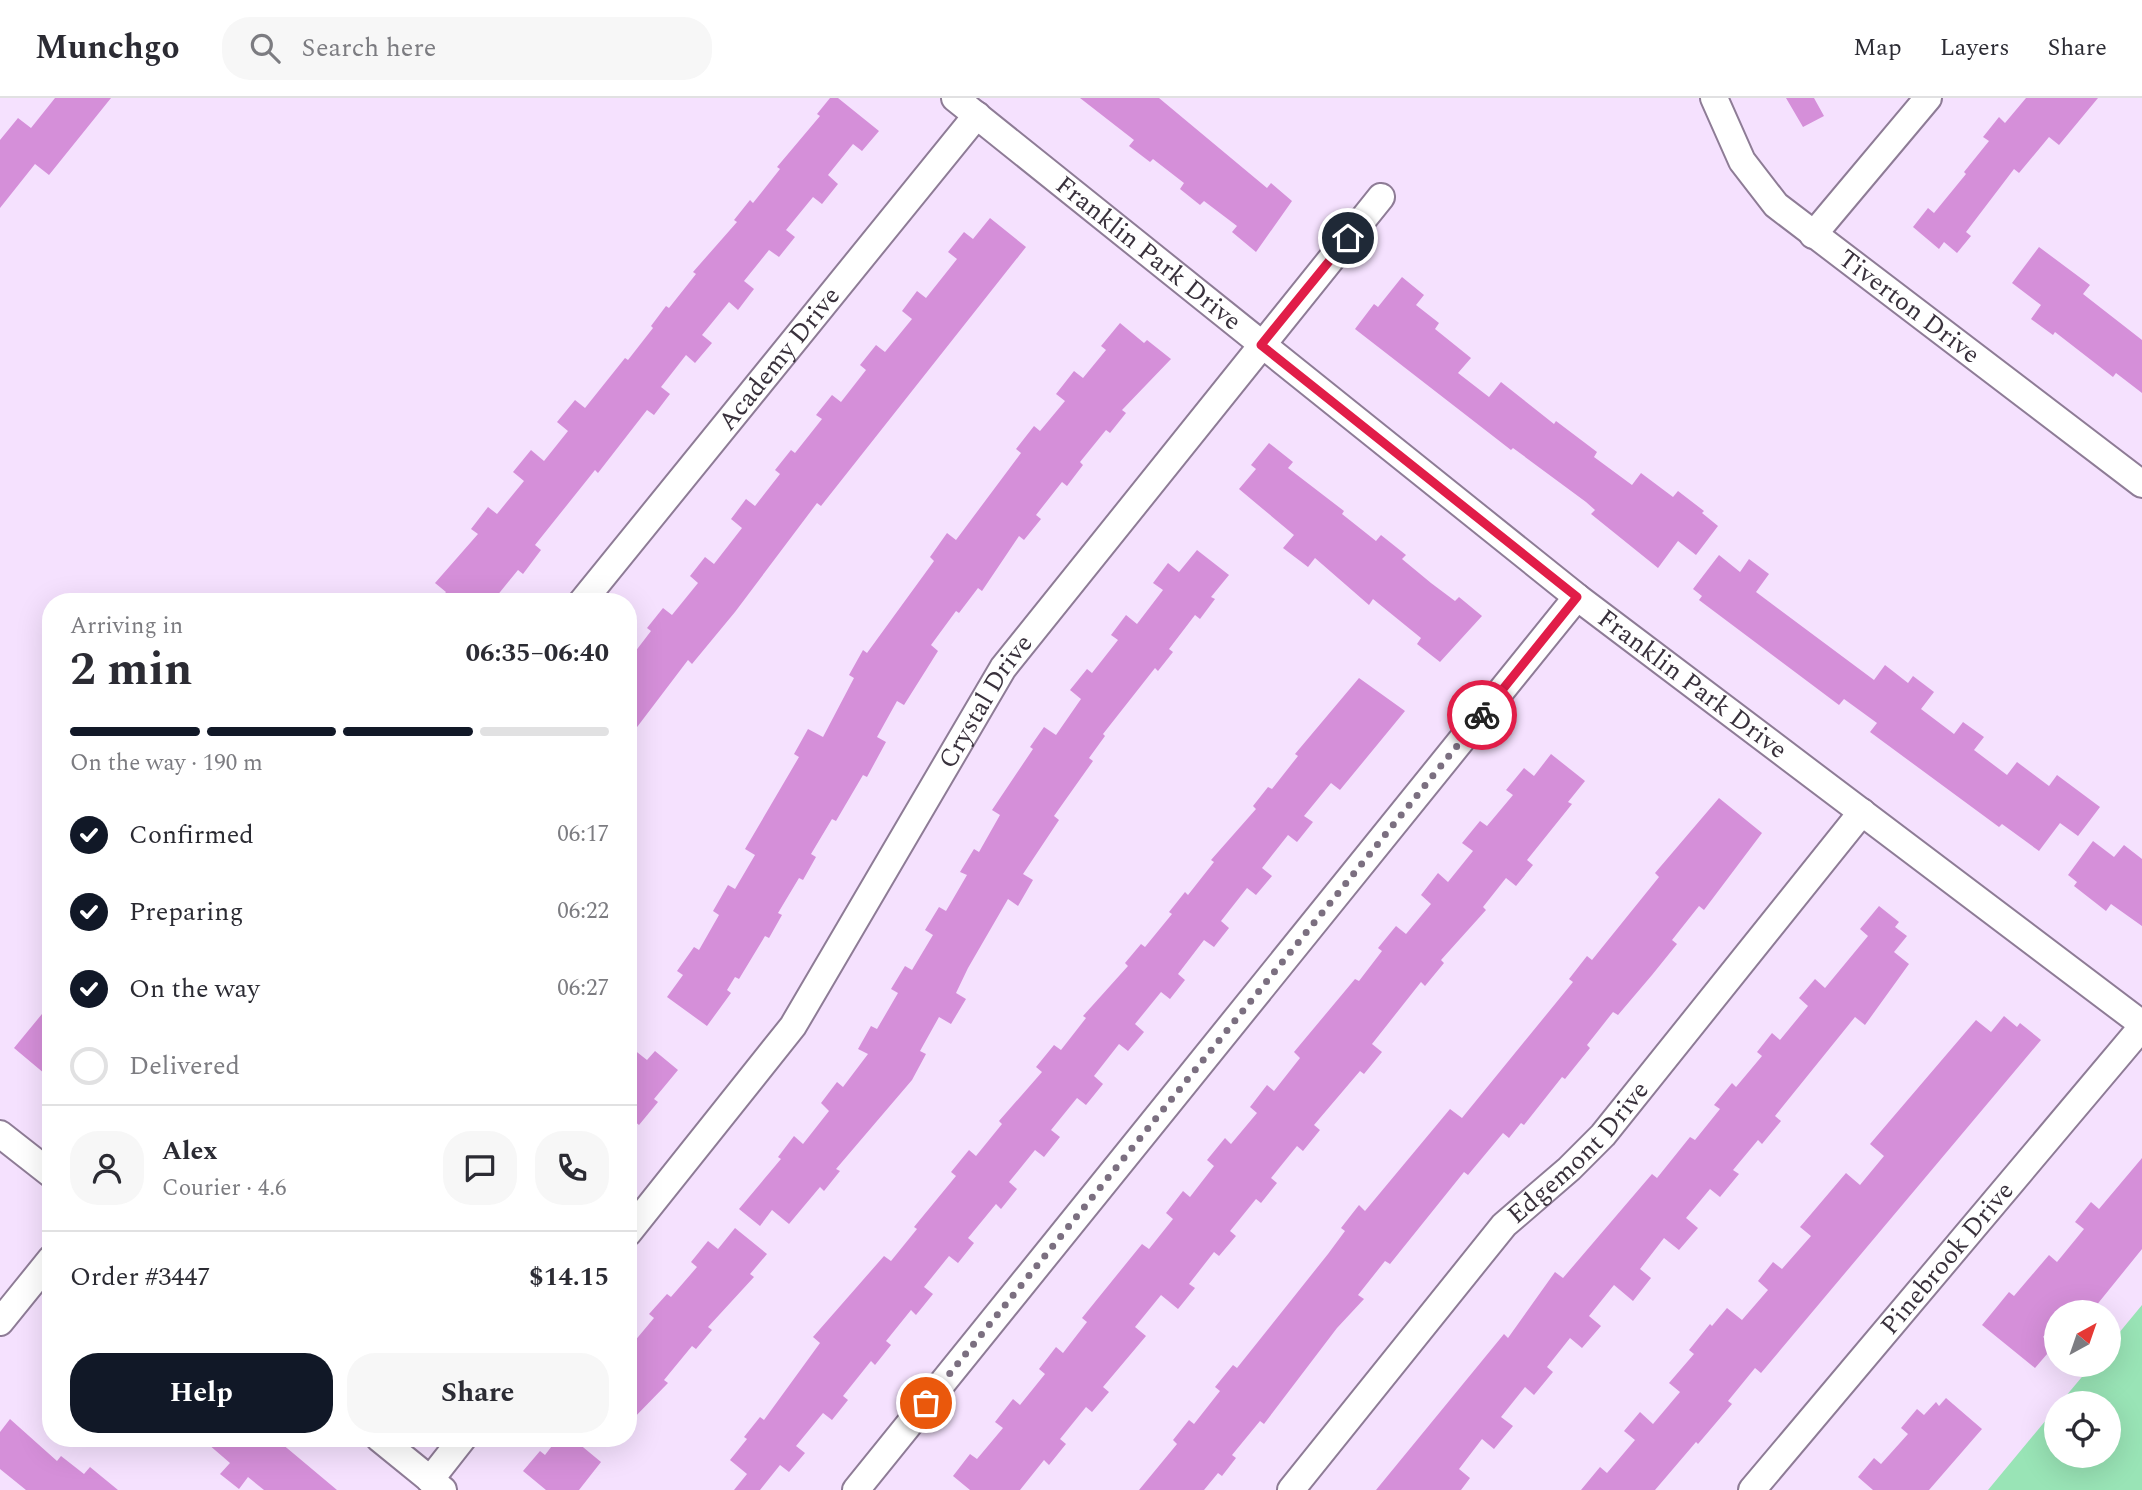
<!DOCTYPE html>
<html lang="en">
<head>
<meta charset="utf-8">
<style>
	body { margin:0; font-family:Spectral,serif; background:#f7f7f7; color:#2b2b33; height:100vh; display:flex; flex-direction:column; font-size:26px; white-space:nowrap }
	* { box-sizing:border-box; margin:0 }
	p { font-size:23px; color:#7c7c81 }
	.icon { flex:none; width:38px; height:38px; fill:none; stroke:currentColor; stroke-width:2; stroke-linecap:round; stroke-linejoin:round }
	.map { position:relative; flex:1; overflow:hidden }
	.side { position:absolute; left:42px; top:495px; width:595px; height:854px; display:flex; flex-direction:column; background:#fff; border-radius:28px; box-shadow:0 7px 28px #0002 }
	.side>* { flex:none }
	.needle { width:46px; rotate:40deg }
	.controls { position:absolute; left:2044px; top:1202px; display:grid; gap:14px }
	.controls a { display:grid; place-items:center; width:77px; height:77px; border-radius:50%; background:#fff; box-shadow:0 7px 28px #0002; font-size:35px }
	.pin { position:absolute; display:grid; place-items:center; width:60px; height:60px; color:#fff; margin:-30px; border:4px solid #fff; border-radius:50%; box-shadow:0 2px 7px #0007 }
	.courier { position:absolute; display:grid; place-items:center; width:70px; height:70px; margin:-35px; border:5px solid #e11d48; border-radius:50%; background:#fff; color:#222; box-shadow:0 2px 9px #0007 }
	.headline em { font-style:normal; font-weight:700 }
	.headline div { display:flex; flex-direction:column-reverse }
	.headline { display:flex; align-items:center; justify-content:space-between; height:119px; padding:0 28px }
	h1 { font-size:46px; font-weight:700; line-height:52px }
	.bar { display:grid; grid-template-columns:repeat(4,1fr); gap:10px 7px; align-content:center; height:84px; padding:0 28px }
	.bar i { height:9px; border-radius:5px; background:#e1e1e2 }
	.bar .selected { background:#111827 }
	.bar p { grid-column:span 4 }
	.line { display:flex; align-items:center; gap:18px; padding:0 28px; border-top:2px solid #e1e1e2 }
	.line div { flex:1 }
	.round { display:grid; place-items:center; flex:none; width:74px; height:74px; border-radius:28px; background:#f7f7f7 }
	ol { padding:0 28px; list-style:none }
	li { display:flex; align-items:center; gap:21px; height:77px }
	li p { margin-inline-start:auto }
	li .icon { padding:7px; border-radius:50%; background:#111827; color:#fff; stroke-width:4 }
	li:last-child { color:#7c7c81 }
	li i { width:38px; height:38px; border:4px solid #e1e1e2; border-radius:50% }
	.cta { display:flex; gap:14px; margin-top:auto; padding:14px 28px }
	.cta a { flex:1; height:80px; border-radius:28px; background:#111827; color:#fff; font-size:28px; font-weight:700; line-height:80px; text-align:center }
	.cta a+a { background:#f7f7f7; color:#2b2b33 }
	header { display:flex; align-items:center; gap:42px; box-sizing:border-box; height:98px; padding:0 35px; background:#fff; border-bottom:2px solid #e1e1e2 }
	header strong { font-size:33px }
	nav { display:flex; gap:38px; margin-inline-start:auto; font-size:24px }
	.search { width:490px; height:63px; background:#f7f7f7; display:flex; align-items:center; gap:18px; box-sizing:border-box; padding:0 24px; border-radius:28px; color:#7c7c81; font-size:26px }
	.map>svg:first-child { display:block }
	.green { fill:#99e4b6 }
	.building { fill:#d58fd9 }
	.lines { fill:none; stroke-linecap:round; stroke-linejoin:round }
	.minor-casing { stroke:#8e7c96; stroke-width:30 }
	.minor { stroke:#fff; stroke-width:26 }
	.done { stroke:#7b6f80; stroke-width:7; stroke-dasharray:0 12.6 }
	.route { stroke:#e11d48; stroke-width:9 }
	.labels { text-anchor:middle; dominant-baseline:central; stroke-width:5; stroke-linejoin:round; paint-order:stroke }
	.street-label { font-size:26px; fill:#39313c; stroke:#f5e1fe }
</style>
</head>
<body>
<header>
<strong>Munchgo</strong>
<div class="search"><svg class="icon" aria-label="search" viewBox="0 0 24 24"><circle cx="10" cy="10" r="6"/><path d="M15 15l6 6"/></svg>Search here</div>
<nav><a>Map</a><a>Layers</a><a>Share</a></nav>
</header>
<div class="map">
<svg width="2142" height="1392" viewBox="0 0 2142 1392">
	<rect width="100%" height="100%" fill="#f5e1fe"/>
	<!-- green -->
	<path class="green" d="M2142 1207V1392H1988L2056 1310V1358H2109V1306L2060 1305 2092 1267H2109V1247Z"/>
	<!-- building -->
	<path class="building" d="M55 0H111L49 77 35 66 0 110V42L18 20 31 30Z
		M830 0H838L879 33 862 53 853 46 828 77 838 86 822 106 813 99 786 132 795 139 779 159 769 152 744 183 754 191 738 212 729 204 702 237 712 245 695 265 686 257 661 289 670 296 654 317 647 312 598 375 595 372 535 447 541 452 523 476 518 472 492 504H438L446 494 435 485 478 436 471 431 488 409 497 416 524 383 513 374 531 352 544 363 568 333 557 324 575 302 585 310 625 260 628 262 653 230 651 228 666 208 669 210 696 176 693 174 737 124 734 122 750 102 753 105 780 71 777 69 820 18 817 16Z
		M1080 0H1159L1267 90 1271 85 1292 103 1256 154 1232 134 1237 128 1204 103 1200 107 1180 91 1184 85 1153 61 1150 64 1129 48 1134 42Z
		M1786 0H1814L1824 18 1803 29Z
		M2026 0H2098L2059 47 2049 39 2019 75 2014 71 1966 134 1971 138 1957 155 1944 144 1939 151 1913 129 1928 110 1934 115 1966 76 1964 74 1989 43 1983 39 1999 19 2005 25Z
		M990 120 1026 149 821 408 817 405 735 514 692 566 688 562 628 641V563L651 533 647 530 663 510 672 517 698 485 690 478 705 459 714 466 742 430 731 421 746 401 755 408 780 376 775 372 791 352 795 355 822 321 816 317 832 297 841 304 866 272 860 267 876 247 885 254 912 221 902 213 917 193 926 200 957 161 948 154 964 134 973 141Z
		M2039 149 2090 187 2083 196 2142 242V295L2116 275 2113 279 2055 234 2053 237 2031 221 2041 207 2012 185Z
		M1402 179 1424 197 1416 207 1439 225 1435 231 1471 260 1458 275 1489 299 1501 284 1554 326 1556 323 1597 354 1594 359 1632 387 1641 375 1673 399 1678 393 1704 413 1702 415 1718 428 1696 457 1678 443 1658 470 1591 416 1595 412 1586 404 1513 350 1511 352 1355 231 1374 206 1378 209Z
		M1120 225 1144 245 1147 242 1171 261 1122 312 1126 315 1110 335 1106 332 1080 364 1083 367 1067 388 1062 384 1036 417 1041 421 1024 442 1019 438 982 493 978 490 959 515 956 513 931 547 938 553 904 607 897 603 877 639 886 644 867 679 863 677 836 723 832 721 811 756 816 759 803 782 799 780 778 815 782 817 769 840 765 838 739 881 735 879 727 892 731 895 707 928 667 899 683 877 677 873 694 849 699 852 719 817 713 813 728 787 735 791 755 757 745 751 799 659 794 656 808 631 823 639 854 580 849 577 863 552 867 555 934 463 930 459 947 435 956 442 1021 355 1016 351 1034 328 1040 333 1065 303 1056 296 1074 273 1083 280 1106 252 1101 248Z
		M1269 345 1293 364 1288 370 1344 413 1342 416 1376 443 1381 437 1406 457 1402 461 1431 485 1455 503 1459 499 1482 518 1440 564 1417 546 1421 540 1373 501 1369 507 1315 460 1308 469 1283 450 1294 437 1239 391 1256 371 1251 367Z
		M1197 452 1229 477 1211 499 1215 501 1200 521 1195 517 1169 551 1173 554 1158 573 1155 570 1103 636 1105 638 1089 660 1093 663 1054 718 1059 722 1023 776 1033 782 1018 808 1008 801 968 870 956 895 966 901 951 926 939 919 920 953 926 956 912 982 836 1071 840 1073 824 1093 820 1089 789 1126 772 1112 760 1128 739 1111 781 1061 778 1059 794 1038 803 1046 829 1013 821 1005 837 984 843 989 868 956 858 951 871 928 877 931 898 895 891 891 905 868 912 872 933 837 925 832 939 809 946 813 967 777 960 774 974 751 979 754 1000 717 992 712 1033 651 1030 649 1044 629 1056 637 1081 601 1070 592 1087 571 1092 575 1118 542 1111 537 1126 517 1137 526 1163 492 1153 485 1168 465 1179 474Z
		M1719 457 1740 474 1749 461 1769 476 1756 494 1874 582 1885 567 1908 585 1913 578 1934 594 1921 611 1954 636 1963 624 1984 639 1974 652 2007 677 2017 664 2049 688 2057 677 2100 709 2078 738 2060 725 2039 753 2002 726 1999 729 1870 634 1877 625 1844 601 1839 607 1699 502 1702 498 1693 491Z
		M1359 580 1405 613 1340 692 1331 685 1304 718 1313 724 1297 744 1288 737 1262 770 1272 778 1256 797 1247 790 1221 823 1229 830 1214 849 1204 842 1178 876 1185 882 1170 901 1161 894 1135 926 1144 934 1128 953 1119 946 1094 978 1103 986 1086 1007 1077 1000 1051 1032 1060 1039 1044 1059 1035 1052 1009 1084 1017 1091 1001 1111 996 1106 968 1140 974 1145 958 1165 949 1158 924 1189 933 1196 916 1217 911 1212 886 1243 891 1247 875 1267 871 1263 843 1298 848 1302 832 1322 823 1315 796 1348 805 1355 789 1374 780 1367 760 1392H734L747 1376 730 1362 747 1341 744 1339 760 1319 764 1322 820 1245 813 1239 884 1158 891 1163 917 1131 914 1129 956 1078 951 1074 969 1052 976 1058 1002 1026 999 1023 1042 974 1036 969 1054 947 1061 952 1086 920 1083 918 1128 868 1125 865 1141 846 1145 849 1172 816 1169 814 1185 794 1188 797 1214 764 1211 762 1256 711 1253 708 1268 689 1272 691 1298 658 1295 656Z
		M1551 656 1585 683 1568 704 1572 706 1527 762 1533 767 1516 788 1506 780 1483 809 1486 812 1441 862 1444 865 1425 888 1421 884 1372 946 1382 954 1364 976 1360 973 1314 1027 1320 1032 1303 1053 1297 1048 1271 1080 1277 1085 1261 1105 1256 1101 1230 1133 1236 1138 1219 1158 1214 1154 1189 1186 1195 1190 1178 1211 1161 1197 1135 1229 1146 1238 1103 1289 1109 1294 1092 1314 1086 1309 1060 1341 1066 1346 1049 1367 1044 1362 1020 1392H970L953 1378 970 1356 977 1361 1003 1330 995 1324 1013 1301 1020 1307 1045 1276 1039 1271 1056 1249 1063 1255 1087 1224 1082 1220 1142 1146 1149 1151 1173 1121 1166 1115 1183 1093 1190 1099 1214 1068 1207 1062 1225 1040 1231 1046 1257 1015 1250 1009 1267 987 1274 993 1300 960 1294 954 1355 881 1359 883 1382 853 1378 850 1396 828 1406 836 1431 806 1421 797 1438 775 1448 784 1473 753 1462 745 1480 723 1487 728 1513 697 1506 692 1524 670 1534 678Z
		M1719 700 1762 735 1704 812 1699 808 1672 842 1677 846 1652 877 1618 917 1613 914 1587 947 1590 950 1565 981 1562 979 1524 1027 1521 1025 1509 1040 1503 1035 1468 1077 1464 1074 1390 1166 1385 1163 1358 1197 1364 1201 1337 1230 1264 1326 1260 1323 1232 1357 1236 1360 1222 1378 1218 1375 1204 1392H1139L1177 1346 1173 1342 1189 1322 1194 1326 1220 1293 1215 1289 1233 1267 1237 1270 1328 1156 1345 1133 1341 1130 1359 1107 1365 1113 1450 1011 1462 1020 1573 884 1569 881 1587 858 1592 862 1659 779 1655 775Z
		M2093 743 2114 759 2124 747 2142 761V828L2111 806 2106 813 2074 788 2077 784 2068 777Z
		M1879 808 1899 824 1895 829 1907 838 1894 854 1909 866 1865 927 1855 919 1775 1018 1781 1023 1762 1046 1758 1042 1733 1072 1739 1076 1720 1099 1710 1091 1686 1120 1698 1130 1679 1152 1664 1140 1640 1171 1651 1180 1633 1203 1614 1187 1589 1218 1601 1228 1582 1250 1570 1240 1547 1269 1553 1274 1534 1297 1525 1289 1501 1319 1513 1328 1494 1351 1482 1341 1459 1371 1470 1380 1461 1392H1376L1504 1236 1508 1240 1555 1174 1563 1180 1652 1076 1657 1080 1690 1039 1695 1042 1720 1011 1714 1007 1732 985 1736 989 1762 958 1757 954 1772 935 1780 942 1808 908 1799 900 1815 881 1825 890 1868 838 1860 831Z
		M51 905V981L14 950Z
		M2004 918 2017 929 2020 925 2041 942 1761 1275 1755 1270 1728 1303 1732 1306 1698 1346 1696 1344 1655 1392H1581L1600 1369 1607 1375 1635 1342 1624 1333 1640 1314 1653 1326 1680 1294 1669 1285 1694 1256 1689 1252 1710 1226 1712 1228 1727 1210 1742 1222 1768 1192 1758 1183 1773 1164 1782 1171 1811 1138 1800 1129 1846 1075 1860 1087 1884 1058 1870 1046 1976 922 1991 934Z
		M628 947 647 962 655 953 678 972 654 1001 658 1004 639 1027 628 1018Z
		M2142 1060V1151L2091 1214H2080L2070 1207 2064 1214H2056V1223L2043 1239 2054 1248 2035 1270 1982 1227 2009 1194 2014 1198 2049 1157 2057 1164 2084 1131 2075 1124 2091 1104 2099 1111Z
		M735 1130 767 1156 750 1176 754 1179 708 1229 712 1232 696 1251 692 1248 664 1282 668 1285 628 1326V1251L654 1220 649 1216 667 1196 671 1199 697 1169 691 1164 708 1143 718 1151Z
		M1946 1300 1982 1331 1929 1392H1873L1858 1379 1874 1360 1881 1366 1908 1336 1901 1330 1917 1311 1924 1317 1936 1304 1939 1308Z
		M10 1321 57 1363 61 1358 84 1376 90 1369 118 1392H26L0 1371V1334Z
		M201 1340H275L337 1392H264L248 1379 239 1391 220 1376 230 1365Z
		M558 1340H572L601 1364 579 1392H546L523 1373 540 1353 545 1357Z"/>
	<g class="lines">
		<!-- minor casing -->
		<g class="minor-casing">
			<g id="minor">
				<path id="s1" d="M955 0 1577 499 2142 926"/>
				<path id="s2" d="M1714 0 1742 63 1776 107 2142 386"/>
				<path d="M1813 137 1928 0"/>
				<path id="s3" d="M582 504 977 17"/>
				<path d="M0 1036 51 1076"/>
				<path id="s4" d="M628 1135 793 928 1003 570 1381 99"/>
				<path d="M0 1224 51 1161"/>
				<path d="M379 1340 443 1392"/>
				<path d="M430 1382 463 1340"/>
				<path d="M856 1392 1577 499"/>
				<path id="s5" d="M1291 1392 1504 1127 1569 1071 1603 1037 1862 714"/>
				<path id="s6" d="M1752 1392 2142 929"/>
			</g>
		</g>
		<!-- minor -->
		<use href="#minor" class="minor"/>
	</g>
	<g class="lines">
		<!-- done -->
		<path class="done" d="M926 1305 1482 617"/>
		<!-- route -->
		<path class="route" d="M1348 140 1261 247 1577 499 1482 617"/>
	</g>
	<g class="labels">
		<!-- street labels -->
		<g class="street-label">
			<text stroke="none"><textPath href="#s1" startOffset="248">Franklin Park Drive</textPath></text>
			<text stroke="none"><textPath href="#s2" startOffset="292">Tiverton Drive</textPath></text>
			<text stroke="none"><textPath href="#s3" startOffset="313">Academy Drive</textPath></text>
			<text stroke="none"><textPath href="#s1" startOffset="942">Franklin Park Drive</textPath></text>
			<text stroke="none"><textPath href="#s4" startOffset="642">Crystal Drive</textPath></text>
			<text stroke="none"><textPath href="#s5" startOffset="444">Edgemont Drive</textPath></text>
			<text stroke="none"><textPath href="#s6" startOffset="303">Pinebrook Drive</textPath></text>
		</g>
	</g>
</svg>
<div class="controls">
<a><svg class="needle" viewBox="-14 -14 28 28"><path d="M0-13l5 13h-10z" fill="#e53935"/><path d="M0 13l5-13h-10z" fill="#7c7c81"/></svg></a>
<a><svg class="icon" aria-label="locate" viewBox="0 0 24 24"><circle cx="12" cy="12" r="6"/><path d="M12 2v4M12 18v4M2 12h4M18 12h4"/></svg></a>
</div>
<div class="pin" style="left:926px;top:1305px;background:#ea580c"><svg class="icon" aria-label="bag" viewBox="0 0 24 24"><path d="M5 8h14l-1 12H6zM9 8a3 3 0 0 1 6 0"/></svg></div>
<div class="pin" style="left:1348px;top:140px;background:#1f2937"><svg class="icon" aria-label="home" viewBox="0 0 24 24"><path d="M3 11l9-7 9 7M6 9v11h12V9"/></svg></div>
<div class="courier" style="left:1482px;top:617px"><svg class="icon" aria-label="bike" viewBox="0 0 24 24"><circle cx="6" cy="16" r="4"/><circle cx="18" cy="16" r="4"/><path d="M6 16l4-8h5l3 8M10 8l3 8H6M13 5h3"/></svg></div>
<section class="side">
<div class="headline"><div><h1>2 min</h1><p>Arriving in</p></div><em>06:35–06:40</em></div>
<div class="bar"><i class="selected"></i><i class="selected"></i><i class="selected"></i><i></i><p>On the way · 190 m</p></div>
<ol>
<li><svg class="icon" aria-label="check" viewBox="0 0 24 24"><path d="M5 12l5 5 9-10"/></svg>Confirmed<p>06:17</p></li>
<li><svg class="icon" aria-label="check" viewBox="0 0 24 24"><path d="M5 12l5 5 9-10"/></svg>Preparing<p>06:22</p></li>
<li><svg class="icon" aria-label="check" viewBox="0 0 24 24"><path d="M5 12l5 5 9-10"/></svg>On the way<p>06:27</p></li>
<li><i></i>Delivered</li>
</ol>
<div class="line" style="height:126px"><a class="round"><svg class="icon" aria-label="person" viewBox="0 0 24 24"><circle cx="12" cy="8" r="4"/><path d="M4 21q1-7 8-7t8 7"/></svg></a><div><b>Alex</b><p>Courier · 4.6</p></div><a class="round"><svg class="icon" aria-label="chat" viewBox="0 0 24 24"><path d="M4 5h16v11H9l-5 4z"/></svg></a><a class="round"><svg class="icon" aria-label="phone" viewBox="0 0 24 24"><path d="M5 4h4l2 5-3 2q2 4 5 5l2-3 5 2v4C11 20 4 13 5 4z"/></svg></a></div>
<div class="line" style="height:91px"><div>Order #3447</div><b>$14.15</b></div>
<div class="cta"><a>Help</a><a>Share</a></div>
</section>
</div>
</body>
</html>
